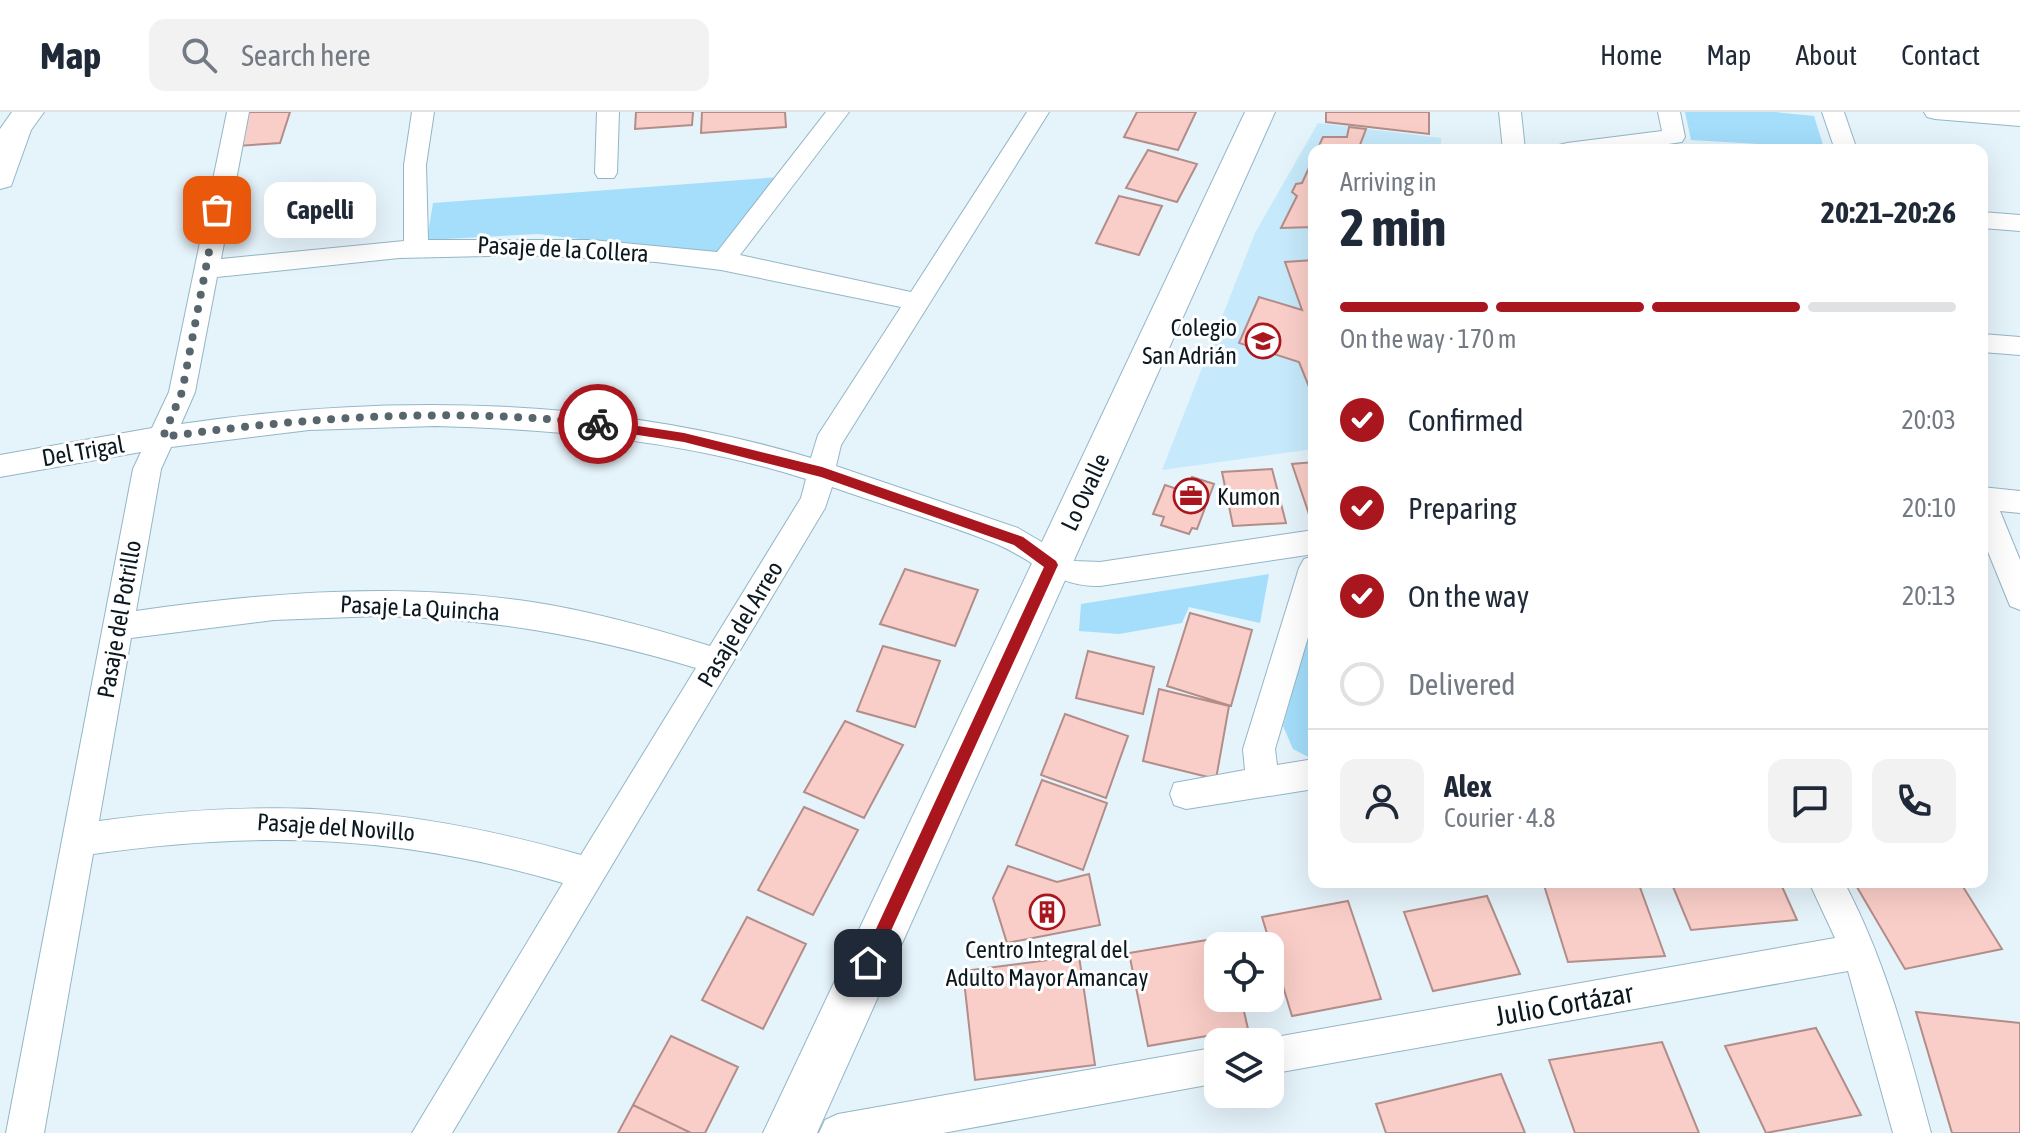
<!DOCTYPE html>
<html lang="en">
<head>
<meta charset="utf-8">
<style>
	body { margin:0; font-family:"Asap Condensed",sans-serif; background:#f2f2f3; color:#1f2937; height:100vh; display:flex; flex-direction:column; font-size:30px; white-space:nowrap }
	* { box-sizing:border-box; margin:0 }
	p { font-size:26px; color:#747a83 }
	.icon { flex:none; width:44px; height:44px; fill:none; stroke:currentColor; stroke-width:2; stroke-linecap:round; stroke-linejoin:round }
	.map { position:relative; flex:1; overflow:hidden }
	.drawer { position:absolute; left:1308px; top:32px; width:680px; height:744px; display:flex; flex-direction:column; background:#fff; border-radius:16px; box-shadow:0 8px 32px #0002 }
	.drawer>* { flex:none }
	.fabs { position:absolute; left:1204px; top:820px; display:grid; gap:16px }
	.fabs a { display:grid; place-items:center; width:80px; height:80px; border-radius:16px; background:#fff; box-shadow:0 8px 32px #0002; font-size:40px }
	.pin { position:absolute; display:grid; place-items:center; width:68px; height:68px; color:#fff; margin:-34px; border-radius:16px; box-shadow:0 4px 12px #0006 }
	.courier { position:absolute; display:grid; place-items:center; width:80px; height:80px; margin:-40px; border:6px solid #aa161e; border-radius:50%; background:#fff; color:#222; box-shadow:0 2px 10px #0007 }
	.bubble { position:absolute; height:56px; border-radius:16px; background:#fff; box-shadow:0 8px 32px #0002; font-size:26px; font-weight:700; line-height:56px; text-align:center }
	.headline em { font-style:normal; font-weight:700 }
	.headline div { display:flex; flex-direction:column-reverse }
	.headline { display:flex; align-items:center; justify-content:space-between; height:136px; padding:0 32px }
	h1 { font-size:52px; font-weight:700; line-height:60px }
	.bar { display:grid; grid-template-columns:repeat(4,1fr); gap:12px 8px; align-content:center; height:96px; padding:0 32px }
	.bar i { height:10px; border-radius:6px; background:#e0e1e3 }
	.bar .selected { background:#aa161e }
	.bar p { grid-column:span 4 }
	.line { display:flex; align-items:center; gap:20px; padding:0 32px; border-top:2px solid #e0e1e3 }
	.line div { flex:1 }
	.round { display:grid; place-items:center; flex:none; width:84px; height:84px; border-radius:16px; background:#f2f2f3 }
	ol { padding:0 32px; list-style:none }
	li { display:flex; align-items:center; gap:24px; height:88px }
	li p { margin-inline-start:auto }
	li .icon { padding:8px; border-radius:50%; background:#aa161e; color:#fff; stroke-width:4 }
	li:last-child { color:#747a83 }
	li i { width:44px; height:44px; border:4px solid #e0e1e3; border-radius:50% }
	header { display:flex; align-items:center; gap:48px; box-sizing:border-box; height:112px; padding:0 40px; background:#fff; border-bottom:2px solid #e0e1e3 }
	header strong { font-size:38px }
	nav { display:flex; gap:44px; margin-inline-start:auto; font-size:28px }
	.search { width:560px; height:72px; background:#f2f2f3; display:flex; align-items:center; gap:20px; box-sizing:border-box; padding:0 28px; border-radius:16px; color:#747a83; font-size:30px }
	.map>svg:first-child { display:block }
	.built { fill:#c6eafb }
	.green { fill:#a4defb }
	.building { fill:#facec8; stroke:#b28d89; stroke-width:2 }
	.lines { fill:none; stroke-linecap:round; stroke-linejoin:round }
	.street-casing { stroke:#93b6c7; stroke-width:2 }
	.secondary-casing { stroke:#93b6c7; stroke-width:2 }
	.street { fill:#fff; fill-rule:evenodd }
	.secondary { fill:#fff; fill-rule:evenodd }
	.route { fill:#aa161e }
	.done { stroke:#57656c; stroke-width:8; stroke-dasharray:0 14.4 }
	.labels { text-anchor:middle; dominant-baseline:central; stroke-width:6; stroke-linejoin:round; paint-order:stroke }
	.street-label { font-size:24px; fill:#0b181f; stroke:#fefefe }
	.poi-label { font-size:24px; fill:#0b181f; stroke:#fefefe; text-anchor:end }
	.near-street-label { font-size:28px; fill:#0b181f; stroke:#fefefe }
</style>
</head>
<body>
<header>
<strong>Map</strong>
<div class="search"><svg class="icon" aria-label="search" viewBox="0 0 24 24"><circle cx="10" cy="10" r="6"/><path d="M15 15l6 6"/></svg>Search here</div>
<nav><a>Home</a><a>Map</a><a>About</a><a>Contact</a></nav>
</header>
<div class="map">
<svg width="2020" height="1021" viewBox="0 0 2020 1021">
	<rect width="100%" height="100%" fill="#e5f3fa"/>
	<!-- built -->
	<path class="built" d="M1318 11 1441 26V38H1314V337L1162 358 1255 121Z"/>
	<!-- green -->
	<path class="green" d="M1685 0H1774L1814 4 1824 36 1691 28Z
		M780 65 717 143 538 122 427 128 433 91Z
		M1269 462 1260 511 1189 495 1182 511 1119 522 1079 519 1081 492Z
		M1314 503V648L1293 637 1283 614Z"/>
	<!-- building -->
	<path class="building" d="M249 0H290L280 31 236 34Z
		M636 0H693L692 13 635 17Z
		M702 0H785L786 15 701 21Z
		M1137 0H1196L1178 38 1124 25Z
		M1326 0H1429V22L1326 10Z
		M1349 15 1366 17 1358 38H1317L1323 25H1347Z
		M1148 38 1197 52 1177 90 1126 76Z
		M1314 45V115L1281 116 1297 84 1292 80 1296 72 1302 71Z
		M1119 84 1162 94 1139 143 1096 131Z
		M1314 148V287L1299 250 1239 231 1259 185 1302 198 1285 150Z
		M1314 350V410L1312 411 1292 352Z
		M1272 357 1286 411 1233 414 1222 360Z
		M1192 365 1214 372 1197 417 1192 416 1189 422 1161 413 1164 405 1153 402 1165 373 1186 380Z
		M905 457 978 478 955 534 880 512Z
		M1190 501 1252 518 1231 594 1167 574Z
		M883 534 940 549 915 615 857 599Z
		M1088 539 1154 555 1143 602 1076 586Z
		M1159 577 1229 594 1216 667 1143 649Z
		M1065 602 1128 624 1106 686 1041 663Z
		M845 609 903 633 864 706 804 680Z
		M1042 668 1107 691 1083 758 1016 733Z
		M804 695 858 718 813 803 758 778Z
		M1008 754 1057 770 1089 762 1100 813 1007 831 993 786Z
		M1543 770H1638L1665 844 1568 850Z
		M1671 770H1780L1797 808 1691 818Z
		M1854 770H1960L2002 837 1905 857Z
		M1487 784 1520 862 1433 879 1404 800Z
		M1348 789 1381 887 1292 904 1262 805Z
		M747 805 806 832 763 917 702 888Z
		M1225 825 1227 834H1218V886H1241L1248 917 1148 934 1129 841Z
		M1079 844 1095 953 975 968 963 859Z
		M1916 900 2020 911V1021H1952Z
		M1816 916 1861 1003 1766 1021 1725 934Z
		M671 924 738 955 705 1021H691L633 993Z
		M1662 930 1699 1021H1575L1549 948Z
		M1501 962 1525 1021H1386L1376 992Z
		M633 993 691 1021H618Z"/>
	<g class="lines">
		<!-- street casing -->
		<g class="street-casing">
			<path id="street" d="M227 0H249L221 147 404 129V53L412 0H434L426 53 428 128H592L717 140 826 0H849L740 143 911 180 1027 0H1049L841 333 836 354 1018 416 1074 449 1100 450 1314 418V442L1100 474C1056 476 1032 446 994 431 941 410 886 394 832 375L825 396 452 1021H412L563 771C400 723 261 718 93 742L44 1021H6L133 357 141 340 0 365V343L152 316 169 280ZM527 143 656 150 721 158 901 195 818 323 811 346C609 285 389 281 181 312L195 280 217 165 399 146ZM435 314C560 317 686 329 806 367L801 386 710 534C652 516 592 499 532 490 400 470 268 480 136 499L161 357 171 335 309 318ZM378 504C490 506 589 524 696 556L581 743C409 694 276 685 99 709L131 526 274 508Z
				M597 0H619L617 61 614 66H598L595 61Z
				M1499 0H1521L1525 38H1503Z
				M1658 0H1680L1685 25 1682 30 1627 38H1556L1559 33 1567 31 1662 19Z
				M1822 0H1844L1857 38H1835Z
				M1924 0H2020V14L1935 7 1927 5Z
				M1982 100 2020 103V119L1982 116Z
				M1982 222 2020 225V243L1982 240Z
				M1982 375 2020 379V401L2000 399 2020 448V498L2010 494 1982 425Z
				M1314 444V505L1275 637 1277 653 1314 647V677L1186 697 1174 693 1170 682 1174 671 1245 658 1243 637 1299 456 1304 447Z
				M1809 770H1844C1886 849 1908 935 1931 1021H1893L1848 859 1270 962V930H1259L1270 926 1835 826Z
				M1218 935V971L943 1021H819L825 1008 838 1002Z"/>
		</g>
		<!-- secondary casing -->
		<g class="secondary-casing">
			<path id="secondary" d="M12 0H44L31 18 11 74 0 77V17Z
				M1245 0H1275L817 1021H763Z"/>
		</g>
		<!-- street -->
		<use href="#street" class="street"/>
		<!-- secondary -->
		<use href="#secondary" class="secondary"/>
	</g>
	<!-- route -->
	<path class="route" d="M598 308 684 321 822 355 1023 425 1056 449 1058 453 874 856H863V845L1044 455 1014 433 821 365 684 330 598 317 593 312Z"/>
	<g class="lines">
		<!-- done -->
		<path class="done" d="M217 98 182 280 163 325C308 305 452 295 598 312"/>
	</g>
	<!-- icons -->
	<defs>
		<g id="school-ring" transform="scale(1.8)"><circle r="9.5" fill="#fefefe" stroke="#aa161e" stroke-width="1.5"/><path d="M0-5L7-2L0 1L-7-2ZM-4 1L0 2.5L4 1V4Q0 6-4 4Z" fill="#aa161e"/></g>
		<g id="office-ring" transform="scale(1.8)"><circle r="9.5" fill="#fefefe" stroke="#aa161e" stroke-width="1.5"/><path d="M-6-3h4V-5.5h4V-3h4V5H-6ZM-1-4.5V-3h2v-1.5ZM-6 0V1H6V0Z" fill="#aa161e"/></g>
		<g id="building-ring" transform="scale(1.8)"><circle r="9.5" fill="#fefefe" stroke="#aa161e" stroke-width="1.5"/><path d="M-4-6H4V6H1V3H-1V6H-4ZM-2.5-4.3h1.7v1.8h-1.7ZM.8-4.3h1.7v1.8H.8ZM-2.5-1h1.7V.8h-1.7ZM.8-1h1.7V.8H.8Z" fill="#aa161e"/></g>
	</defs>
	<g fill-rule="evenodd">
		<use href="#school-ring" x="1263" y="229"/>
		<use href="#office-ring" x="1191" y="384"/>
		<use href="#building-ring" x="1047" y="800"/>
	</g>
	<g class="labels">
		<!-- street labels -->
		<g class="street-label">
			<text transform="translate(563 137) rotate(3)">Pasaje de la Collera</text>
			<text transform="translate(83 339) rotate(-10)">Del Trigal</text>
			<text transform="translate(1085 380) rotate(-65)">Lo Ovalle</text>
			<text transform="translate(420 496) rotate(3)">Pasaje La Quincha</text>
			<text transform="translate(119 507) rotate(-80)">Pasaje del Potrillo</text>
			<text transform="translate(740 512) rotate(-59)">Pasaje del Arreo</text>
			<text transform="translate(336 715) rotate(4)">Pasaje del Novillo</text>
		</g>
		<!-- poi labels -->
		<g class="poi-label">
			<text x="1237" y="215">Colegio<tspan x="1237" dy="28">San Adrián</tspan></text>
			<text x="1217" y="384" text-anchor="start">Kumon</text>
			<text x="1047" y="837" text-anchor="middle">Centro Integral del<tspan x="1047" dy="28">Adulto Mayor Amancay</tspan></text>
		</g>
		<!-- near-street labels -->
		<g class="near-street-label">
			<text transform="translate(1564 892) rotate(-10)">Julio Cortázar</text>
		</g>
	</g>
</svg>
<div class="fabs">
<a><svg class="icon" aria-label="locate" viewBox="0 0 24 24"><circle cx="12" cy="12" r="6"/><path d="M12 2v4M12 18v4M2 12h4M18 12h4"/></svg></a>
<a><svg class="icon" aria-label="layers" viewBox="0 0 24 24"><path d="M12 4l9 5-9 5-9-5zM3 14l9 5 9-5"/></svg></a>
</div>
<div class="pin" style="left:217px;top:98px;background:#ea580c"><svg class="icon" aria-label="bag" viewBox="0 0 24 24"><path d="M5 8h14l-1 12H6zM9 8a3 3 0 0 1 6 0"/></svg></div>
<div class="pin" style="left:868px;top:851px;background:#1f2937"><svg class="icon" aria-label="home" viewBox="0 0 24 24"><path d="M3 11l9-7 9 7M6 9v11h12V9"/></svg></div>
<div class="courier" style="left:598px;top:312px"><svg class="icon" aria-label="bike" viewBox="0 0 24 24"><circle cx="6" cy="16" r="4"/><circle cx="18" cy="16" r="4"/><path d="M6 16l4-8h5l3 8M10 8l3 8H6M13 5h3"/></svg></div>
<div class="bubble" style="left:264px;top:70px;width:112px">Capelli</div>
<section class="drawer">
<div class="headline"><div><h1>2 min</h1><p>Arriving in</p></div><em>20:21–20:26</em></div>
<div class="bar"><i class="selected"></i><i class="selected"></i><i class="selected"></i><i></i><p>On the way · 170 m</p></div>
<ol>
<li><svg class="icon" aria-label="check" viewBox="0 0 24 24"><path d="M5 12l5 5 9-10"/></svg>Confirmed<p>20:03</p></li>
<li><svg class="icon" aria-label="check" viewBox="0 0 24 24"><path d="M5 12l5 5 9-10"/></svg>Preparing<p>20:10</p></li>
<li><svg class="icon" aria-label="check" viewBox="0 0 24 24"><path d="M5 12l5 5 9-10"/></svg>On the way<p>20:13</p></li>
<li><i></i>Delivered</li>
</ol>
<div class="line" style="height:144px"><a class="round"><svg class="icon" aria-label="person" viewBox="0 0 24 24"><circle cx="12" cy="8" r="4"/><path d="M4 21q1-7 8-7t8 7"/></svg></a><div><b>Alex</b><p>Courier · 4.8</p></div><a class="round"><svg class="icon" aria-label="chat" viewBox="0 0 24 24"><path d="M4 5h16v11H9l-5 4z"/></svg></a><a class="round"><svg class="icon" aria-label="phone" viewBox="0 0 24 24"><path d="M5 4h4l2 5-3 2q2 4 5 5l2-3 5 2v4C11 20 4 13 5 4z"/></svg></a></div>
</section>
</div>
</body>
</html>
